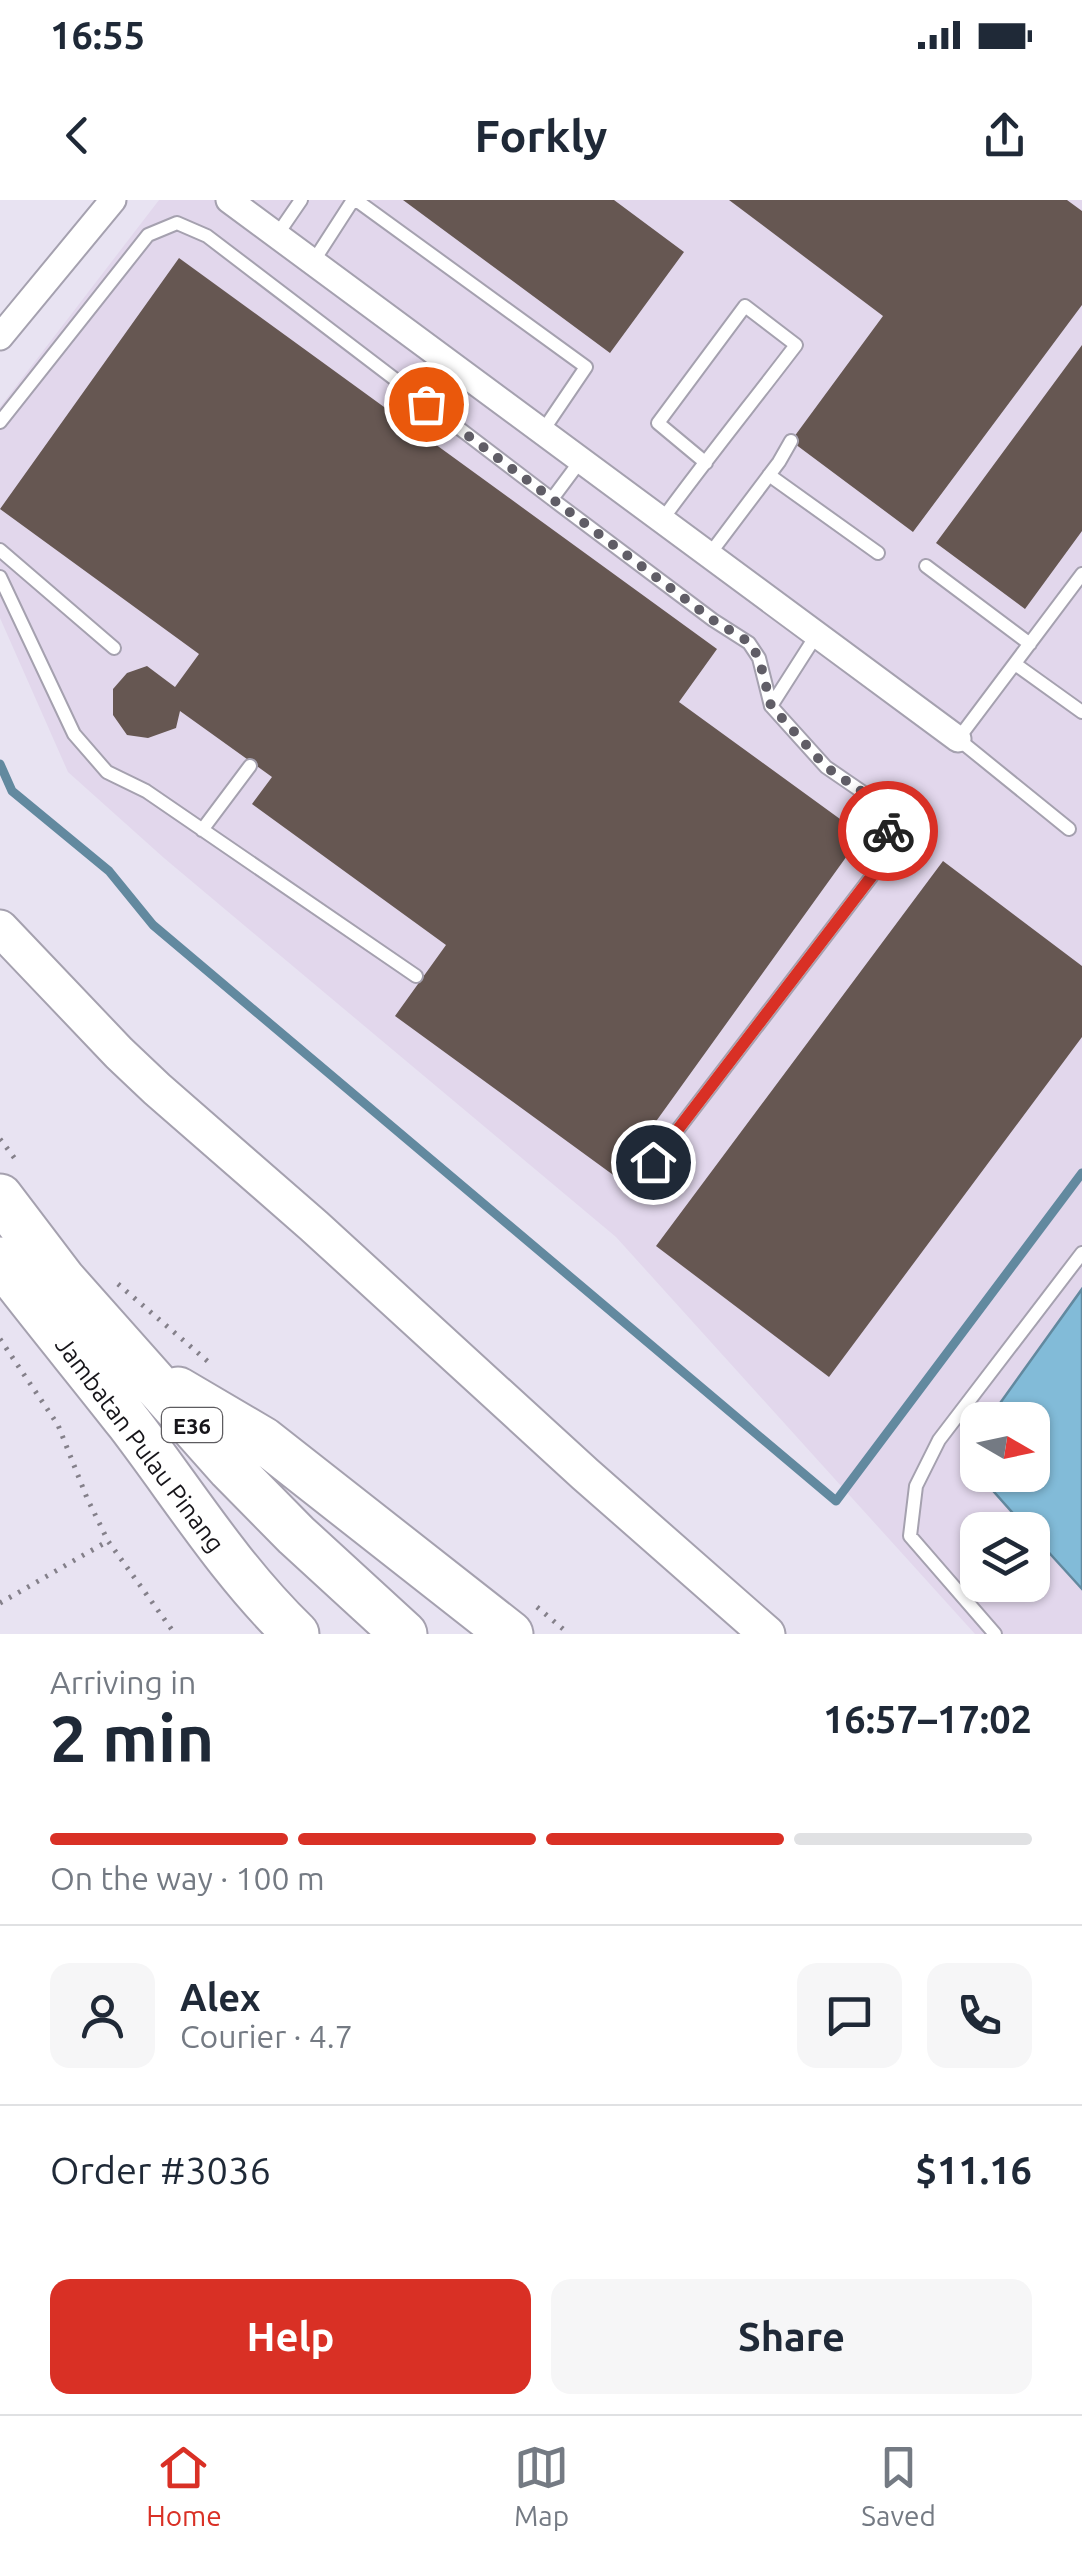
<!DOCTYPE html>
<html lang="en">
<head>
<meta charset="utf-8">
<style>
	body { margin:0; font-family:Ubuntu,sans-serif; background:#f6f6f7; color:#1f2937; height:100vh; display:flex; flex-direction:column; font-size:38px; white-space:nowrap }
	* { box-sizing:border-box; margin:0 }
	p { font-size:32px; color:#747a83 }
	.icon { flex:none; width:55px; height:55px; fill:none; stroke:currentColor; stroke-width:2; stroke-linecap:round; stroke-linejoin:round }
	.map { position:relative; height:1434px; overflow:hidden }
	.details { display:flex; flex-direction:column; background:#fff; flex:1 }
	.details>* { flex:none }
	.needle { width:65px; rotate:99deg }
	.fabs { position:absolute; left:960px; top:1202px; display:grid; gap:20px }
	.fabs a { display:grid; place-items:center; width:90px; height:90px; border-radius:20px; background:#fff; box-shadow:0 2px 8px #0004; font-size:50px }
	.pin { position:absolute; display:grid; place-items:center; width:85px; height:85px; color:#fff; margin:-42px; border:5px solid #fff; border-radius:50%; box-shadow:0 2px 10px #0007 }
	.courier { position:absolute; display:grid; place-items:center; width:100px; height:100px; margin:-50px; border:8px solid #d93025; border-radius:50%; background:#fff; color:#222; box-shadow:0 2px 12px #0007 }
	.headline em { font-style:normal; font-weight:700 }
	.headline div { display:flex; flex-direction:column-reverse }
	.headline { display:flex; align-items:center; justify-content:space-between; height:170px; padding:0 50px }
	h1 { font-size:65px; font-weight:700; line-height:75px }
	.bar { display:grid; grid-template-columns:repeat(4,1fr); gap:15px 10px; align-content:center; height:120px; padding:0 50px }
	.bar i { height:12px; border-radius:8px; background:#e0e1e3 }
	.bar .current { background:#d93025 }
	.bar p { grid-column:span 4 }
	.line { display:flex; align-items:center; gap:25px; padding:0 50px; border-top:2px solid #e0e1e3 }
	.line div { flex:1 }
	.round { display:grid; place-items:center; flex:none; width:105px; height:105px; border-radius:20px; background:#f6f6f7 }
	.action { display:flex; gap:20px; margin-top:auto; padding:20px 50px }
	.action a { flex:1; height:115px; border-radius:20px; background:#d93025; color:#fff; font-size:40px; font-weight:700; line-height:115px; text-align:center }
	.action a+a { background:#f6f6f7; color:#1f2937 }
	.status { display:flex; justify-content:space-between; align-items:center; height:70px; padding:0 50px; background:#fff; direction:ltr }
	.status svg { height:28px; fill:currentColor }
	header { display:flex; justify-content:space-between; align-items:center; height:130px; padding:0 50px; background:#fff; font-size:45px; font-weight:700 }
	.tabs { display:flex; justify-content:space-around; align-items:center; height:140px; border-top:2px solid #e0e1e3; background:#fff; font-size:28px; color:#747a83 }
	.tabs a { display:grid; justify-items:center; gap:5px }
	.tabs .current { color:#d93025 }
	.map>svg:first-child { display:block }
	.industrial { fill:#e2d7ec; fill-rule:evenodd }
	.water { fill:#82bbd8; stroke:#62899f; stroke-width:2.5 }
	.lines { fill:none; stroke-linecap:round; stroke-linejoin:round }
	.stream { stroke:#62899f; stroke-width:9 }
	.building { fill:#665752 }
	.lane-casing { stroke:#a5a1af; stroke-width:16 }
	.street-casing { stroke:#a5a1af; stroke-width:29 }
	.secondary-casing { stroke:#a5a1af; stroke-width:39 }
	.highway-casing { stroke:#a5a1af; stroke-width:49 }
	.path { stroke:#84808a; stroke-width:5; stroke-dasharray:2.5 8; stroke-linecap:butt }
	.lane { stroke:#fff; stroke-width:12 }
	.street { stroke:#fff; stroke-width:25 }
	.secondary { stroke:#fff; stroke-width:35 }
	.highway { stroke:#fff; stroke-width:45 }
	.done { stroke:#605d66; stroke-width:10; stroke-dasharray:0 18 }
	.route { stroke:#d93025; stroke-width:12 }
	.labels { text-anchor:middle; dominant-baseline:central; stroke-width:10; stroke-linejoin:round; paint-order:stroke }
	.shield { fill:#fff; stroke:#5d5b5f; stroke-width:2.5 }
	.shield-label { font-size:22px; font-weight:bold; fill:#17151a }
	.street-label { font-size:25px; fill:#17151a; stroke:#fff }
</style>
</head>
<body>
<div class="status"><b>16:55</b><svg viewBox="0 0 49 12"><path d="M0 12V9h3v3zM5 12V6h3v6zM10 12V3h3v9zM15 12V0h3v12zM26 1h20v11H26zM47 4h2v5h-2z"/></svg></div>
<header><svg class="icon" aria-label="back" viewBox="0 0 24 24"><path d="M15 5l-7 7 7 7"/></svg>Forkly<svg class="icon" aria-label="share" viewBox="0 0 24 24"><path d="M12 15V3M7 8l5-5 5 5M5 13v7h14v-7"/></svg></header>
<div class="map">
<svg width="1082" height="1434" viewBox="0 0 1082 1434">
	<rect width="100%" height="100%" fill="#e8e3f2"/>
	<!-- industrial -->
	<path class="industrial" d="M159 0H1082V1434H975L616 1037 164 658 68 572 0 418V207ZM978 1220H1032V1275H978ZM978 1330H1032V1385H978Z"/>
	<!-- water -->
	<path class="water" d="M1082 1089V1389L1033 1335 1032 1330H1028L979 1275H1032V1220H988Z"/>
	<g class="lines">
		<!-- stream -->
		<path class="stream" d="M0 564 12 591 109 671 153 725 836 1301 1082 973"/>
	</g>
	<!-- building -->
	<path class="building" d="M403 0H614L684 52 610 153Z
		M729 0H1067L1082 11V105L913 332 791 241 883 116Z
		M179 58 717 449 679 502 862 635 616 977 395 816 446 745 252 604 272 577 180 511 176 528 148 538 127 535 113 515V489L127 473 147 466 175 487 199 454 0 309Z
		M1082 145V331L1025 409 936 343Z
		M943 661 1082 766V837L829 1177 656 1046Z"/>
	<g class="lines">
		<!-- lane casing -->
		<g class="lane-casing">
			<path id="lane" d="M356 0 586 167 542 232
				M277 35 301 0
				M313 62 353 0
				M0 222 148 35 177 23 207 36 552 299 713 420 749 443 759 458 771 506
				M769 275 878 353
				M552 299 581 260
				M662 320C705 261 751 204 796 145L745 106 658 223 706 263
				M0 350 114 448
				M709 355 779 262 791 241
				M926 366 1030 444
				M0 377 74 534 107 572 146 591 416 776
				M1015 464 1082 512
				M1069 629 958 539 1082 374
				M202 630 250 566
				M653 962 878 668 892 640 877 602 826 567 771 506 817 434
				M995 1434 910 1336 916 1286 939 1240 1082 1053"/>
		</g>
		<!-- street casing -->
		<g class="street-casing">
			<path id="street" d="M229 0 958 539
				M0 137 113 0"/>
		</g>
		<!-- secondary casing -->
		<g class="secondary-casing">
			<path id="secondary" d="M0 728 119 853 157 889 314 1026 585 1274 767 1434"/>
		</g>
		<!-- highway casing -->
		<g class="highway-casing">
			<path id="highway" d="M0 997 63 1080 230 1268 296 1335 404 1434
				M0 1060C42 1115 86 1168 129 1223 184 1295 230 1370 296 1434
				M178 1190 263 1240 510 1434"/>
		</g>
		<!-- path -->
		<path class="path" d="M0 939 19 964
			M118 1084 212 1165
			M0 1139 58 1225 87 1298 108 1341 175 1434
			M0 1403 108 1341
			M537 1407 569 1434"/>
		<!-- lane -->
		<use href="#lane" class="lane"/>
		<!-- street -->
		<use href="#street" class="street"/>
		<!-- secondary -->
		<use href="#secondary" class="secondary"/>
		<!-- highway -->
		<use href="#highway" class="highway"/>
	</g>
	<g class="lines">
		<!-- done -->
		<path class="done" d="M426 204 713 420 749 442 759 458 771 506 826 567 877 602 888 631"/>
		<!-- route -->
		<path class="route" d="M653 962 878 668 892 640 888 631"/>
	</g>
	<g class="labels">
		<!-- shield labels -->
		<rect class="shield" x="162" y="1208" width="60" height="34" rx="8"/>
		<g class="shield-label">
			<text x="192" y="1225">E36</text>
		</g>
		<!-- street labels -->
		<g class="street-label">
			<text transform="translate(140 1244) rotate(53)">Jambatan Pulau Pinang</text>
		</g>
	</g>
</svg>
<div class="fabs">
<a><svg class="needle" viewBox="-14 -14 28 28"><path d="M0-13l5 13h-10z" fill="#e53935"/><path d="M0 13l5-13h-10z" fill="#747a83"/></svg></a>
<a><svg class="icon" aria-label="layers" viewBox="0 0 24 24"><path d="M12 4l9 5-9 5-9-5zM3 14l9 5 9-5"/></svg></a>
</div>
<div class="pin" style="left:426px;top:204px;background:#ea580c"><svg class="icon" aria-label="bag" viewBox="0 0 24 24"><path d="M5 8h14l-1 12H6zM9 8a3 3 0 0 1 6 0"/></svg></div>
<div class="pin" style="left:653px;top:962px;background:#1f2937"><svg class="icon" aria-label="home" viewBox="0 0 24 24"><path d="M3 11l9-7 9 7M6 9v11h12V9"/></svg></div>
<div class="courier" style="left:888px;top:631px"><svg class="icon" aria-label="bike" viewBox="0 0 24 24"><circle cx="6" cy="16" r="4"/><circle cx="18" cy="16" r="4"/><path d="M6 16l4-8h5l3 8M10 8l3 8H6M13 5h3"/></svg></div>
</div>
<section class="details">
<div class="headline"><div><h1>2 min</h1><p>Arriving in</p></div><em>16:57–17:02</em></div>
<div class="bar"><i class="current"></i><i class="current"></i><i class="current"></i><i></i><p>On the way · 100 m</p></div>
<div class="line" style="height:180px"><a class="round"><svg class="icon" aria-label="person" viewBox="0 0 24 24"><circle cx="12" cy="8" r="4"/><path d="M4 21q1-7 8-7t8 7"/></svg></a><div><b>Alex</b><p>Courier · 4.7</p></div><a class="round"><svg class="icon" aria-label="chat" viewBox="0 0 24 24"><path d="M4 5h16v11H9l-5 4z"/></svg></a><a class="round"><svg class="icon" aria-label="phone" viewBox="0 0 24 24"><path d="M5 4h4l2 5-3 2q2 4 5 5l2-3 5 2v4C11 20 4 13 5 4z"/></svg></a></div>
<div class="line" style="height:130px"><div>Order #3036</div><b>$11.16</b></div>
<div class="action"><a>Help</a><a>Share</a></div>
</section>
<nav class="tabs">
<a class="current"><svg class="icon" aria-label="home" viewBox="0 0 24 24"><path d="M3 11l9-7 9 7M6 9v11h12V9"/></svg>Home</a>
<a><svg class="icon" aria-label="map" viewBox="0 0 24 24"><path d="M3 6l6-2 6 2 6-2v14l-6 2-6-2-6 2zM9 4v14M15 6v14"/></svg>Map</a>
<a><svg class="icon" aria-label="saved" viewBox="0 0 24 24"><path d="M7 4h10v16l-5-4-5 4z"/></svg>Saved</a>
</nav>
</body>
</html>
